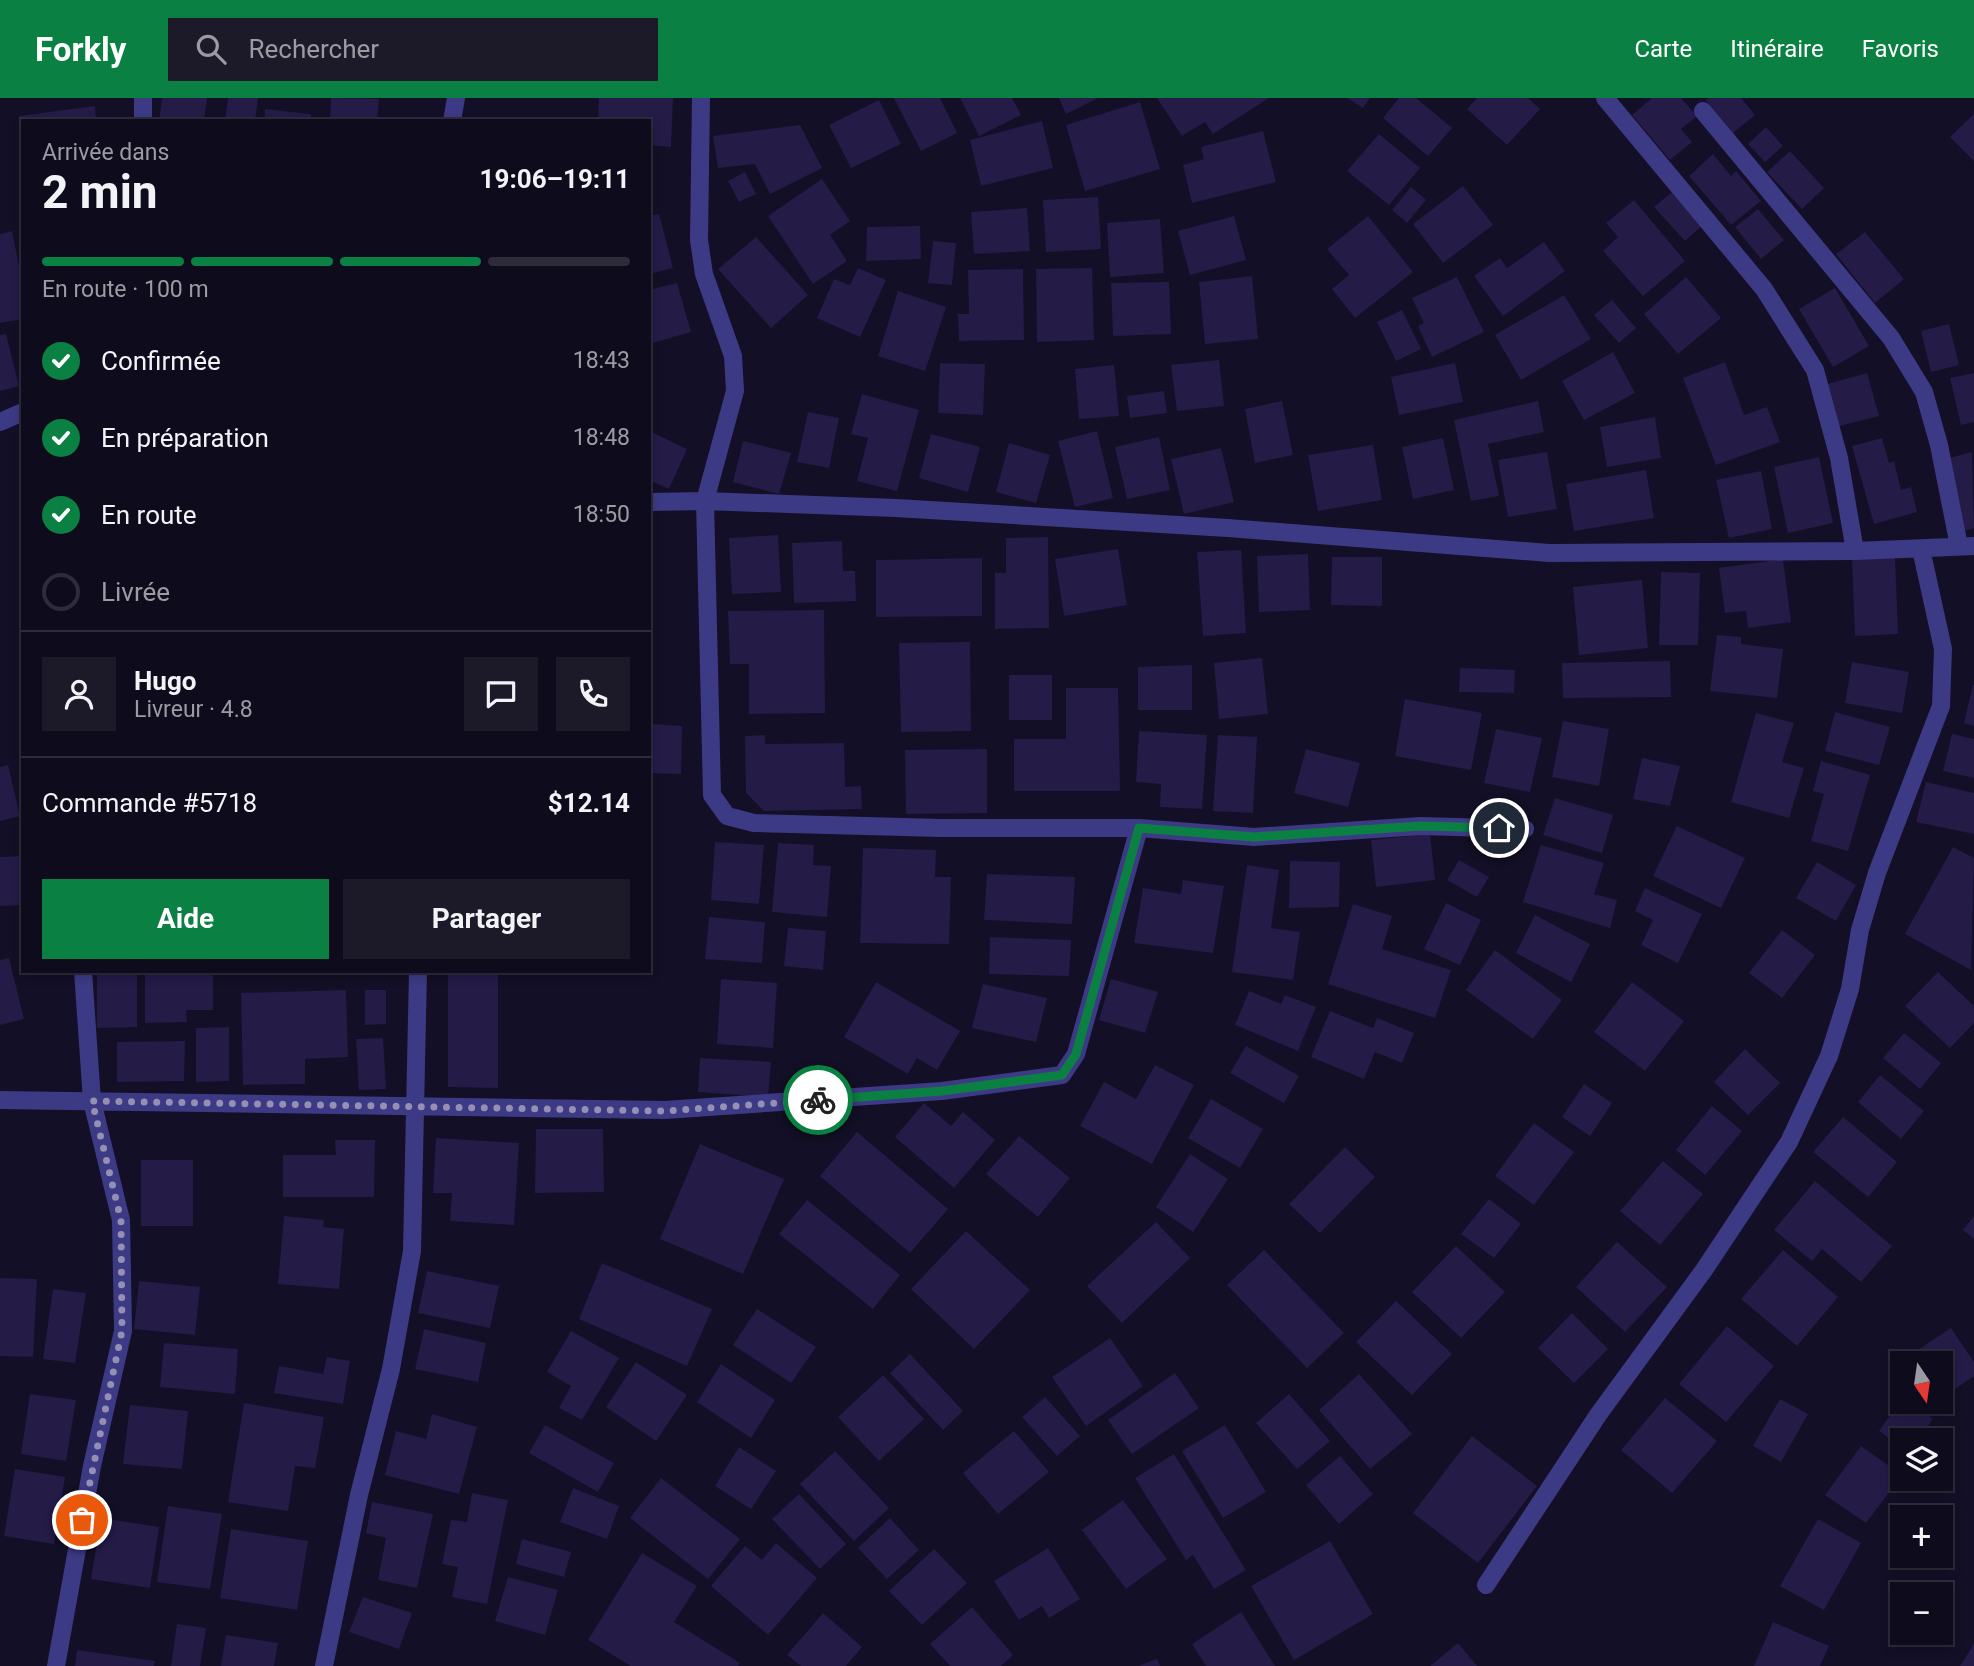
<!DOCTYPE html>
<html lang="fr">
<head>
<meta charset="utf-8">
<style>
	body { margin:0; font-family:Roboto,sans-serif; background:#1c1929; color:#f1f3f6; height:100vh; display:flex; flex-direction:column; font-size:26px; white-space:nowrap }
	* { box-sizing:border-box; margin:0 }
	p { font-size:23px; color:#9b9ba3 }
	.icon { flex:none; width:38px; height:38px; fill:none; stroke:currentColor; stroke-width:2; stroke-linecap:round; stroke-linejoin:round }
	.map { position:relative; flex:1; overflow:hidden }
	.drawer { position:absolute; left:21px; top:21px; width:630px; height:854px; display:flex; flex-direction:column; background:#0e0b1c; border-radius:0px; box-shadow:0 4px 10px #0003,0 0 0 2px #2e2b3b }
	.drawer>* { flex:none }
	.needle { width:46px; rotate:167deg }
	.buttons { position:absolute; left:1890px; top:1253px; display:grid; gap:14px }
	.buttons a { display:grid; place-items:center; width:63px; height:63px; border-radius:0px; background:#0e0b1c; box-shadow:0 4px 10px #0003,0 0 0 2px #2e2b3b; font-size:35px }
	.pin { position:absolute; display:grid; place-items:center; width:60px; height:60px; color:#fff; margin:-30px; border:4px solid #fff; border-radius:50%; box-shadow:0 2px 7px #0007 }
	.courier { position:absolute; display:grid; place-items:center; width:70px; height:70px; margin:-35px; border:5px solid #0b8043; border-radius:50%; background:#fff; color:#222; box-shadow:0 2px 9px #0007 }
	.head em { font-style:normal; font-weight:700 }
	.head div { display:flex; flex-direction:column-reverse }
	.head { display:flex; align-items:center; justify-content:space-between; height:119px; padding:0 21px }
	h1 { font-size:46px; font-weight:700; line-height:52px }
	.bar { display:grid; grid-template-columns:repeat(4,1fr); gap:10px 7px; align-content:center; height:84px; padding:0 21px }
	.bar i { height:9px; border-radius:5px; background:#2e2b3b }
	.bar .active { background:#0b8043 }
	.bar p { grid-column:span 4 }
	.line { display:flex; align-items:center; gap:18px; padding:0 21px; border-top:2px solid #2e2b3b }
	.line div { flex:1 }
	.round { display:grid; place-items:center; flex:none; width:74px; height:74px; border-radius:0px; background:#1c1929 }
	ol { padding:0 21px; list-style:none }
	li { display:flex; align-items:center; gap:21px; height:77px }
	li p { margin-inline-start:auto }
	li .icon { padding:7px; border-radius:50%; background:#0b8043; color:#fff; stroke-width:4 }
	li:last-child { color:#9b9ba3 }
	li i { width:38px; height:38px; border:4px solid #2e2b3b; border-radius:50% }
	.action { display:flex; gap:14px; margin-top:auto; padding:14px 21px }
	.action a { flex:1; height:80px; border-radius:0px; background:#0b8043; color:#fff; font-size:28px; font-weight:700; line-height:80px; text-align:center }
	.action a+a { background:#1c1929; color:#f1f3f6 }
	header { display:flex; align-items:center; gap:42px; box-sizing:border-box; height:98px; padding:0 35px; background:#0b8043; color:#fff }
	header strong { font-size:33px }
	nav { display:flex; gap:38px; margin-inline-start:auto; font-size:24px }
	.search { width:490px; height:63px; background:#1c1929; display:flex; align-items:center; gap:18px; box-sizing:border-box; padding:0 24px; border-radius:0px; color:#9b9ba3; font-size:26px }
	.map>svg:first-child { display:block }
	.building { fill:#241b47 }
	.lines { fill:none; stroke-linecap:round; stroke-linejoin:round }
	.minor { stroke:#3d3a85; stroke-width:18 }
	.done { stroke:#948fb3; stroke-width:7; stroke-dasharray:0 12.6 }
	.route { stroke:#0b8043; stroke-width:9 }
</style>
</head>
<body>
<header>
<strong>Forkly</strong>
<div class="search"><svg class="icon" aria-label="search" viewBox="0 0 24 24"><circle cx="10" cy="10" r="6"/><path d="M15 15l6 6"/></svg>Rechercher</div>
<nav><a>Carte</a><a>Itinéraire</a><a>Favoris</a></nav>
</header>
<div class="map">
<svg width="1974" height="1568" viewBox="0 0 1974 1568">
	<rect width="100%" height="100%" fill="#130f26"/>
	<!-- building -->
	<path class="building" d="M162 0H207L204 23H159Z
		M228 0H258L255 23H225Z
		M331 0 379 1 377 23H330Z
		M599 0H673L671 49 649 47V23H598Z
		M894 0H940L957 35 921 53Z
		M960 0H1012L1021 17 979 38Z
		M1059 0H1098L1066 16Z
		M1157 0H1269L1213 36 1205 24 1182 38Z
		M1347 0H1370L1363 10Z
		M1399 0H1416L1452 30 1428 58 1383 20Z
		M1477 0H1528L1540 11 1507 47 1467 11Z
		M1652 0H1681L1697 18 1681 31 1692 44 1670 62 1632 17Z
		M1709 0H1741L1755 17 1733 35 1706 2Z
		M879 2 901 46 851 70 829 27Z
		M1140 4 1160 71 1085 93 1066 27Z
		M95 8 96 23H23L21 33 19 18Z
		M265 11 311 16V23H264Z
		M1974 16V63L1950 39Z
		M1042 23 1053 70 981 88 970 42Z
		M800 27 822 70 770 96 755 66 718 70 713 38Z
		M1766 29 1783 48 1765 64 1748 46Z
		M1263 33 1276 84 1192 105 1183 67 1204 61 1201 49Z
		M1379 36 1420 70 1389 107 1347 73Z
		M1790 53 1824 90 1802 111 1767 74Z
		M1713 56 1731 78 1736 73 1761 103 1731 127 1689 78Z
		M745 74 756 96 739 104 728 83Z
		M822 81 850 123 830 137 847 163 813 186 768 118Z
		M1463 88 1493 127 1443 165 1413 126Z
		M1411 89 1426 102 1407 125 1392 112Z
		M1672 94 1702 128 1685 143 1654 109Z
		M1098 99 1101 151 1046 154 1043 102Z
		M1634 102 1685 163 1643 198 1603 153 1618 139 1606 125Z
		M1027 110 1030 153 974 156 971 114Z
		M1758 111 1784 142 1761 161 1735 129Z
		M659 116 673 170 649 176V118Z
		M1234 118 1246 162 1190 177 1178 133Z
		M1368 118 1413 174 1355 220 1332 191 1349 177 1327 151Z
		M1160 121 1164 175 1110 179 1107 125Z
		M920 128 921 161 866 163 867 129Z
		M12 133 23 188V221L0 225V136Z
		M1865 134 1904 181 1875 205 1836 156Z
		M756 139 808 197 771 230 718 171Z
		M933 143 956 145 952 187 928 185Z
		M1544 144 1565 173 1503 218 1474 178 1500 160 1507 170Z
		M858 170 886 182 860 239 817 220 834 181 850 187Z
		M1092 170 1094 242 1037 244 1036 171Z
		M1023 171 1024 242 959 243 958 216H969L968 172Z
		M1252 178 1258 241 1205 246 1199 184Z
		M1457 179 1484 234 1432 259 1418 228 1424 225 1412 200Z
		M1686 179 1721 220 1678 256 1644 216Z
		M1169 184 1171 236 1113 238 1111 185Z
		M677 185 691 234 649 246V192Z
		M1835 190 1869 248 1833 269 1799 211Z
		M898 193 946 209 925 273 878 258Z
		M1564 197 1591 241 1521 282 1495 237Z
		M1612 202 1636 230 1619 245 1594 217Z
		M1402 212 1421 251 1396 263 1377 224Z
		M1949 226 1959 267 1931 274 1921 233Z
		M6 236 19 288 0 293V237Z
		M1613 254 1635 295 1584 322 1562 283Z
		M1219 262 1224 308 1177 313 1171 267Z
		M1725 264 1744 317 1767 309 1780 344 1716 367 1683 280Z
		M940 265 985 266 983 317 938 315Z
		M1455 265 1463 304 1399 317 1391 279Z
		M1114 267 1119 318 1079 321 1075 271Z
		M1867 275 1879 318 1839 328 1827 286Z
		M1974 275V324L1961 327 1950 280Z
		M1164 293 1167 315 1130 320 1127 298Z
		M862 296 919 312 897 393 857 383 868 340 851 336Z
		M1282 303 1293 357 1255 365 1245 311Z
		M1538 303 1544 334 1488 346 1499 398 1471 403 1454 322Z
		M808 314 839 320 829 370 797 364Z
		M1655 319 1661 360 1607 369 1600 329Z
		M649 333 687 351 669 391 649 382Z
		M1097 333 1113 400 1075 409 1058 343Z
		M931 336 980 349 968 394 919 380Z
		M1159 339 1170 392 1127 401 1115 349Z
		M1443 340 1454 392 1413 401 1402 349Z
		M1882 340 1889 365 1894 363 1901 392 1911 389 1917 414 1874 426 1852 348Z
		M743 343 791 355 779 396 733 384Z
		M1009 345 1050 357 1036 405 996 394Z
		M1373 347 1382 402 1318 413 1308 357Z
		M1221 350 1234 404 1184 416 1171 361Z
		M1547 354 1557 411 1508 419 1498 362Z
		M1972 354 1974 430 1964 433 1946 361Z
		M1819 359 1833 425 1788 435 1774 369Z
		M1646 372 1654 420 1574 433 1566 386Z
		M1761 373 1772 431 1729 440 1716 382Z
		M649 430H653L652 457 649 456Z
		M778 437 781 494 732 496 729 440Z
		M1048 439 1049 530 995 531V475H1006V440Z
		M842 443 843 473H855L856 503 794 505 792 445Z
		M1118 451 1127 507 1064 518 1055 461Z
		M1241 452 1246 535 1203 538 1197 454Z
		M1308 456 1310 512 1259 514 1257 458Z
		M1895 458 1898 536 1855 538 1852 460Z
		M1332 459H1382V508L1331 507Z
		M982 460V518L876 519V462Z
		M1783 461 1791 524 1748 530 1746 513 1725 515 1719 470Z
		M1661 474 1700 475 1698 547H1659Z
		M1642 482 1648 550 1579 557 1573 489Z
		M824 512 825 615 749 616V566H730L728 513Z
		M1717 537 1741 539V546L1783 551 1777 600 1710 593Z
		M970 544 971 633 901 634 899 545Z
		M1262 560 1268 616 1219 621 1214 565Z
		M1670 563 1671 599 1563 600 1562 565Z
		M1852 564 1909 574 1902 615 1845 605Z
		M1192 567V612H1138V569Z
		M1460 570 1515 572 1514 595 1459 594Z
		M1009 577H1052V622H1009Z
		M1973 587H1974V628L1964 625Z
		M1066 590H1118L1120 693H1014V641H1066Z
		M1405 601 1482 615 1471 672 1395 658Z
		M1835 614 1890 629 1879 667 1825 653Z
		M1756 615 1794 625 1782 664 1804 670 1789 720 1731 704Z
		M1563 623 1609 631 1599 688 1552 679Z
		M649 626 682 628 681 676 649 675Z
		M1496 631 1542 640 1530 694 1484 685Z
		M1139 633 1207 637 1202 711 1160 709 1161 686 1136 684Z
		M1952 636 1974 641V680L1943 673Z
		M765 637V646L844 645 845 689 861 688 862 711 764 713 746 695 745 638Z
		M1218 637 1257 639 1253 715 1213 713Z
		M987 651V715L906 716 905 652Z
		M1306 651 1360 665 1348 709 1294 695Z
		M1642 660 1680 668 1670 708 1633 701Z
		M1821 663 1870 677 1848 753 1811 743 1824 696 1813 693Z
		M8 667 20 718 0 723V669Z
		M1926 684 1974 695V736L1916 724Z
		M1555 700 1613 717 1602 755 1543 737Z
		M1677 728 1745 760 1721 810 1653 778Z
		M1430 736 1435 782 1376 789 1371 742Z
		M715 744 764 747 759 806 711 802Z
		M778 745 814 747 813 767 831 768 827 819 772 814Z
		M1541 747 1604 765 1594 796 1617 802 1610 830 1523 804Z
		M1953 749 1974 760 1971 872 1905 836Z
		M863 750 936 752 935 779H951L949 846 860 845Z
		M23 758V807L0 808V759Z
		M1459 762 1489 779 1477 799 1447 782Z
		M1290 763 1340 764 1339 809 1289 810Z
		M1817 764 1856 787 1836 823 1796 800Z
		M1247 767 1279 772 1271 830 1300 834 1293 882 1232 874Z
		M987 776 1075 779 1072 826 984 822Z
		M1183 782 1224 788 1213 855 1134 845 1143 790 1181 796Z
		M1645 790 1702 816 1678 865 1641 847 1653 822 1635 813Z
		M1446 805 1481 822 1460 867 1424 851Z
		M1353 806 1392 818 1382 851 1451 872 1435 920 1328 886Z
		M1535 817 1590 846 1571 884 1516 855Z
		M709 819 765 824 762 865 705 861Z
		M788 830 826 833 823 872 784 868Z
		M1782 832 1815 857 1782 900 1749 875Z
		M990 839 1071 842 1069 878 989 876Z
		M1495 852 1562 902 1533 941 1466 892Z
		M9 860 24 921 0 927V862Z
		M97 873H137V929L97 930Z
		M145 873H213V912H186L187 924 145 925Z
		M448 873H498V990L448 989Z
		M1938 874 1974 908V925L1950 950 1905 908Z
		M721 881 777 885 773 950 717 946Z
		M1111 881 1158 894 1145 935 1099 922Z
		M876 884 960 933 937 972 917 960 908 976 844 939Z
		M1632 884 1684 923 1645 973 1594 934Z
		M983 886 1047 900 1036 944 972 930Z
		M346 892 348 959 305 961V986L243 987 241 895Z
		M365 892H386V926L365 927Z
		M1249 893 1281 906 1285 897 1316 909 1298 953 1235 927Z
		M1330 913 1373 930 1377 920 1414 935 1402 965 1375 954 1364 981 1311 959Z
		M229 929V983L196 984V930Z
		M1904 935 1941 965 1920 991 1883 960Z
		M383 940 386 991 359 992 356 941Z
		M185 943 184 983 117 984V944Z
		M1246 948 1299 978 1284 1005 1230 975Z
		M1745 951 1780 985 1748 1017 1714 984Z
		M700 960 771 964 768 999 698 994Z
		M1155 967 1194 987 1152 1066 1080 1028 1104 984 1136 1001Z
		M1880 977 1924 1013 1901 1041 1858 1004Z
		M1584 986 1612 1005 1590 1038 1562 1019Z
		M1211 1001 1263 1031 1240 1070 1188 1040Z
		M924 1005 951 1028 963 1014 995 1042 954 1090 895 1039Z
		M1712 1008 1742 1033 1705 1077 1676 1052Z
		M1843 1019 1897 1064 1868 1099 1813 1054Z
		M1534 1025 1574 1054 1534 1107 1495 1078Z
		M536 1031H603L604 1094 535 1095Z
		M857 1034 948 1111 910 1155 820 1078Z
		M1019 1038 1070 1080 1038 1119 986 1076Z
		M436 1040 519 1045 514 1127 450 1123 452 1095H433Z
		M335 1042H375L374 1099H283V1057H336Z
		M700 1046 784 1081 743 1176 660 1141Z
		M1345 1049 1375 1079 1320 1135 1289 1106Z
		M1190 1056 1228 1081 1193 1134 1156 1109Z
		M141 1062H193V1128H141Z
		M1663 1063 1703 1096 1660 1147 1620 1113Z
		M1815 1083 1892 1148 1861 1184 1822 1151 1812 1163 1774 1132Z
		M1489 1101 1521 1126 1494 1160 1461 1136Z
		M807 1102 900 1177 873 1211 779 1136Z
		M284 1118 324 1122 323 1129 344 1131 339 1191 278 1186Z
		M1974 1118V1141L1963 1132Z
		M1156 1124 1190 1160 1122 1225 1087 1188Z
		M966 1133 1030 1192 974 1251 911 1191Z
		M1617 1144 1667 1189 1625 1234 1576 1189Z
		M1456 1148 1505 1194 1461 1240 1412 1194Z
		M1264 1152 1344 1235 1307 1270 1227 1187Z
		M1783 1152 1838 1199 1797 1248 1741 1201Z
		M602 1165 712 1211 687 1268 579 1221Z
		M427 1173 499 1188 490 1230 418 1215Z
		M0 1180 37 1181 33 1259 0 1258Z
		M139 1183 200 1189 195 1237 134 1231Z
		M53 1191 86 1195 75 1265 43 1261Z
		M1396 1203 1452 1256 1412 1297 1356 1244Z
		M757 1211 816 1249 791 1285 733 1247Z
		M1572 1215 1608 1251 1574 1285 1538 1250Z
		M1727 1228 1774 1268 1726 1324 1679 1286Z
		M1951 1230 1974 1264V1278L1946 1297 1941 1289V1265H1925L1916 1253Z
		M424 1231 486 1245 478 1284 415 1271Z
		M571 1233 619 1260 582 1322 559 1310 571 1288 547 1274Z
		M1110 1240 1143 1288 1086 1328 1052 1279Z
		M164 1245 238 1251 235 1296 160 1289Z
		M910 1256 963 1313 943 1332 890 1275Z
		M327 1259 350 1263 343 1306 274 1295 279 1268 323 1276Z
		M636 1264 687 1297 656 1343 606 1309Z
		M721 1266 775 1302 751 1340 697 1304Z
		M1175 1275 1199 1310 1132 1356 1108 1322Z
		M1359 1276 1412 1336 1370 1371 1319 1312Z
		M883 1277 924 1321 879 1363 838 1319Z
		M30 1296 76 1302 66 1363 21 1356Z
		M1289 1296 1330 1343 1297 1371 1256 1325Z
		M1045 1299 1080 1338 1057 1358 1022 1319Z
		M1665 1300 1717 1343 1672 1395 1621 1352Z
		M1902 1300V1304H1909L1933 1321 1918 1342H1902V1350L1879 1333Z
		M1780 1301 1808 1316 1781 1364 1753 1348Z
		M244 1305 324 1319 315 1370 295 1368 288 1413 228 1404Z
		M130 1307 188 1313 182 1371 123 1366Z
		M432 1316 477 1329 459 1396 385 1377 396 1333 426 1341Z
		M545 1327 614 1365 598 1394 529 1355Z
		M1225 1327 1266 1394 1223 1420 1182 1353Z
		M1014 1333 1049 1374 998 1416 963 1375Z
		M1472 1338 1537 1388 1478 1465 1413 1415Z
		M1861 1348 1902 1377 1866 1425 1825 1397Z
		M739 1349 776 1373 751 1411 715 1388Z
		M835 1353 889 1410 854 1443 800 1386Z
		M1174 1356 1246 1472 1214 1491 1193 1457 1186 1462 1135 1380Z
		M1340 1358 1373 1396 1339 1426 1306 1387Z
		M15 1371 65 1379 54 1446 4 1438Z
		M661 1380 740 1441 708 1481 630 1420Z
		M573 1390 619 1408 607 1441 560 1424Z
		M472 1395 508 1402 487 1506 452 1499 458 1469 442 1466 451 1422 467 1424Z
		M799 1396 846 1446 820 1471 772 1421Z
		M1123 1402 1167 1461 1126 1491 1082 1432Z
		M372 1404 433 1416 417 1490 378 1482 386 1440 366 1435Z
		M168 1408 222 1416 210 1491 157 1484Z
		M101 1420 159 1429 150 1490 91 1481Z
		M890 1420 919 1452 887 1481 858 1450Z
		M1818 1421 1861 1445 1824 1512 1780 1488Z
		M231 1431 308 1443 297 1512 220 1500Z
		M522 1441 571 1454 564 1479 516 1466Z
		M1330 1443 1373 1516 1294 1562 1251 1488Z
		M776 1445 817 1480 768 1537 711 1488 745 1448 762 1462Z
		M1048 1450 1080 1501 1049 1520 1042 1508 1019 1522 994 1483Z
		M934 1451 967 1485 922 1527 889 1493Z
		M642 1455 697 1488 674 1524 740 1565 738 1568H631L588 1542Z
		M508 1479 558 1492 545 1537 495 1523Z
		M363 1499 412 1515 399 1551 349 1534Z
		M972 1509 1013 1557 1001 1568H950L930 1546Z
		M1241 1514 1275 1568H1206L1192 1546Z
		M823 1515 862 1549 846 1568H801L787 1557Z
		M1773 1524 1829 1548 1820 1568H1754Z
		M177 1526 206 1530 200 1568H171Z
		M226 1537 278 1545 274 1568H221Z
		M1458 1545 1477 1568H1430Z
		M1974 1546V1568H1960Z
		M77 1552 155 1563 154 1568H75Z
		M1157 1561 1160 1568H1138Z"/>
	<g class="lines">
		<!-- minor -->
		<path class="minor" d="M1605 0 1764 191 1815 272 1839 360 1855 453
			M1703 13 1891 240 1924 294 1939 347 1959 448
			M143 23V0
			M452 23 456 0
			M0 324 23 314
			M649 404 705 403 735 293 733 258 704 176 699 142 701 0
			M1525 731 1421 728 1254 739 1139 730H941L754 725 727 718 712 697 705 403 896 410 1228 430 1549 455 1855 453 1974 448
			M0 1002 665 1012 942 993 1062 977 1076 956 1139 730
			M1486 1487 1598 1317 1704 1172 1789 1044 1829 958 1850 891 1860 832 1877 775 1941 608 1943 551 1921 451
			M56 1568 92 1368 123 1233 121 1122 92 1003 83 873
			M324 1568 359 1397 391 1271 412 1153 418 873"/>
	</g>
	<g class="lines">
		<!-- done -->
		<path class="done" d="M82 1422 122 1233 121 1122 92 1003 665 1013 818 1002"/>
		<!-- route -->
		<path class="route" d="M818 1002 942 993 1062 977 1076 956 1139 730 1254 739 1421 728 1499 730"/>
	</g>
</svg>
<div class="buttons">
<a><svg class="needle" viewBox="-14 -14 28 28"><path d="M0-13l5 13h-10z" fill="#e53935"/><path d="M0 13l5-13h-10z" fill="#9b9ba3"/></svg></a>
<a><svg class="icon" aria-label="layers" viewBox="0 0 24 24"><path d="M12 4l9 5-9 5-9-5zM3 14l9 5 9-5"/></svg></a>
<a>+</a>
<a>−</a>
</div>
<div class="pin" style="left:82px;top:1422px;background:#ea580c"><svg class="icon" aria-label="bag" viewBox="0 0 24 24"><path d="M5 8h14l-1 12H6zM9 8a3 3 0 0 1 6 0"/></svg></div>
<div class="pin" style="left:1499px;top:730px;background:#1f2937"><svg class="icon" aria-label="home" viewBox="0 0 24 24"><path d="M3 11l9-7 9 7M6 9v11h12V9"/></svg></div>
<div class="courier" style="left:818px;top:1002px"><svg class="icon" aria-label="bike" viewBox="0 0 24 24"><circle cx="6" cy="16" r="4"/><circle cx="18" cy="16" r="4"/><path d="M6 16l4-8h5l3 8M10 8l3 8H6M13 5h3"/></svg></div>
<section class="drawer">
<div class="head"><div><h1>2 min</h1><p>Arrivée dans</p></div><em>19:06–19:11</em></div>
<div class="bar"><i class="active"></i><i class="active"></i><i class="active"></i><i></i><p>En route · 100 m</p></div>
<ol>
<li><svg class="icon" aria-label="check" viewBox="0 0 24 24"><path d="M5 12l5 5 9-10"/></svg>Confirmée<p>18:43</p></li>
<li><svg class="icon" aria-label="check" viewBox="0 0 24 24"><path d="M5 12l5 5 9-10"/></svg>En préparation<p>18:48</p></li>
<li><svg class="icon" aria-label="check" viewBox="0 0 24 24"><path d="M5 12l5 5 9-10"/></svg>En route<p>18:50</p></li>
<li><i></i>Livrée</li>
</ol>
<div class="line" style="height:126px"><a class="round"><svg class="icon" aria-label="person" viewBox="0 0 24 24"><circle cx="12" cy="8" r="4"/><path d="M4 21q1-7 8-7t8 7"/></svg></a><div><b>Hugo</b><p>Livreur · 4.8</p></div><a class="round"><svg class="icon" aria-label="chat" viewBox="0 0 24 24"><path d="M4 5h16v11H9l-5 4z"/></svg></a><a class="round"><svg class="icon" aria-label="phone" viewBox="0 0 24 24"><path d="M5 4h4l2 5-3 2q2 4 5 5l2-3 5 2v4C11 20 4 13 5 4z"/></svg></a></div>
<div class="line" style="height:91px"><div>Commande #5718</div><b>$12.14</b></div>
<div class="action"><a>Aide</a><a>Partager</a></div>
</section>
</div>
</body>
</html>
